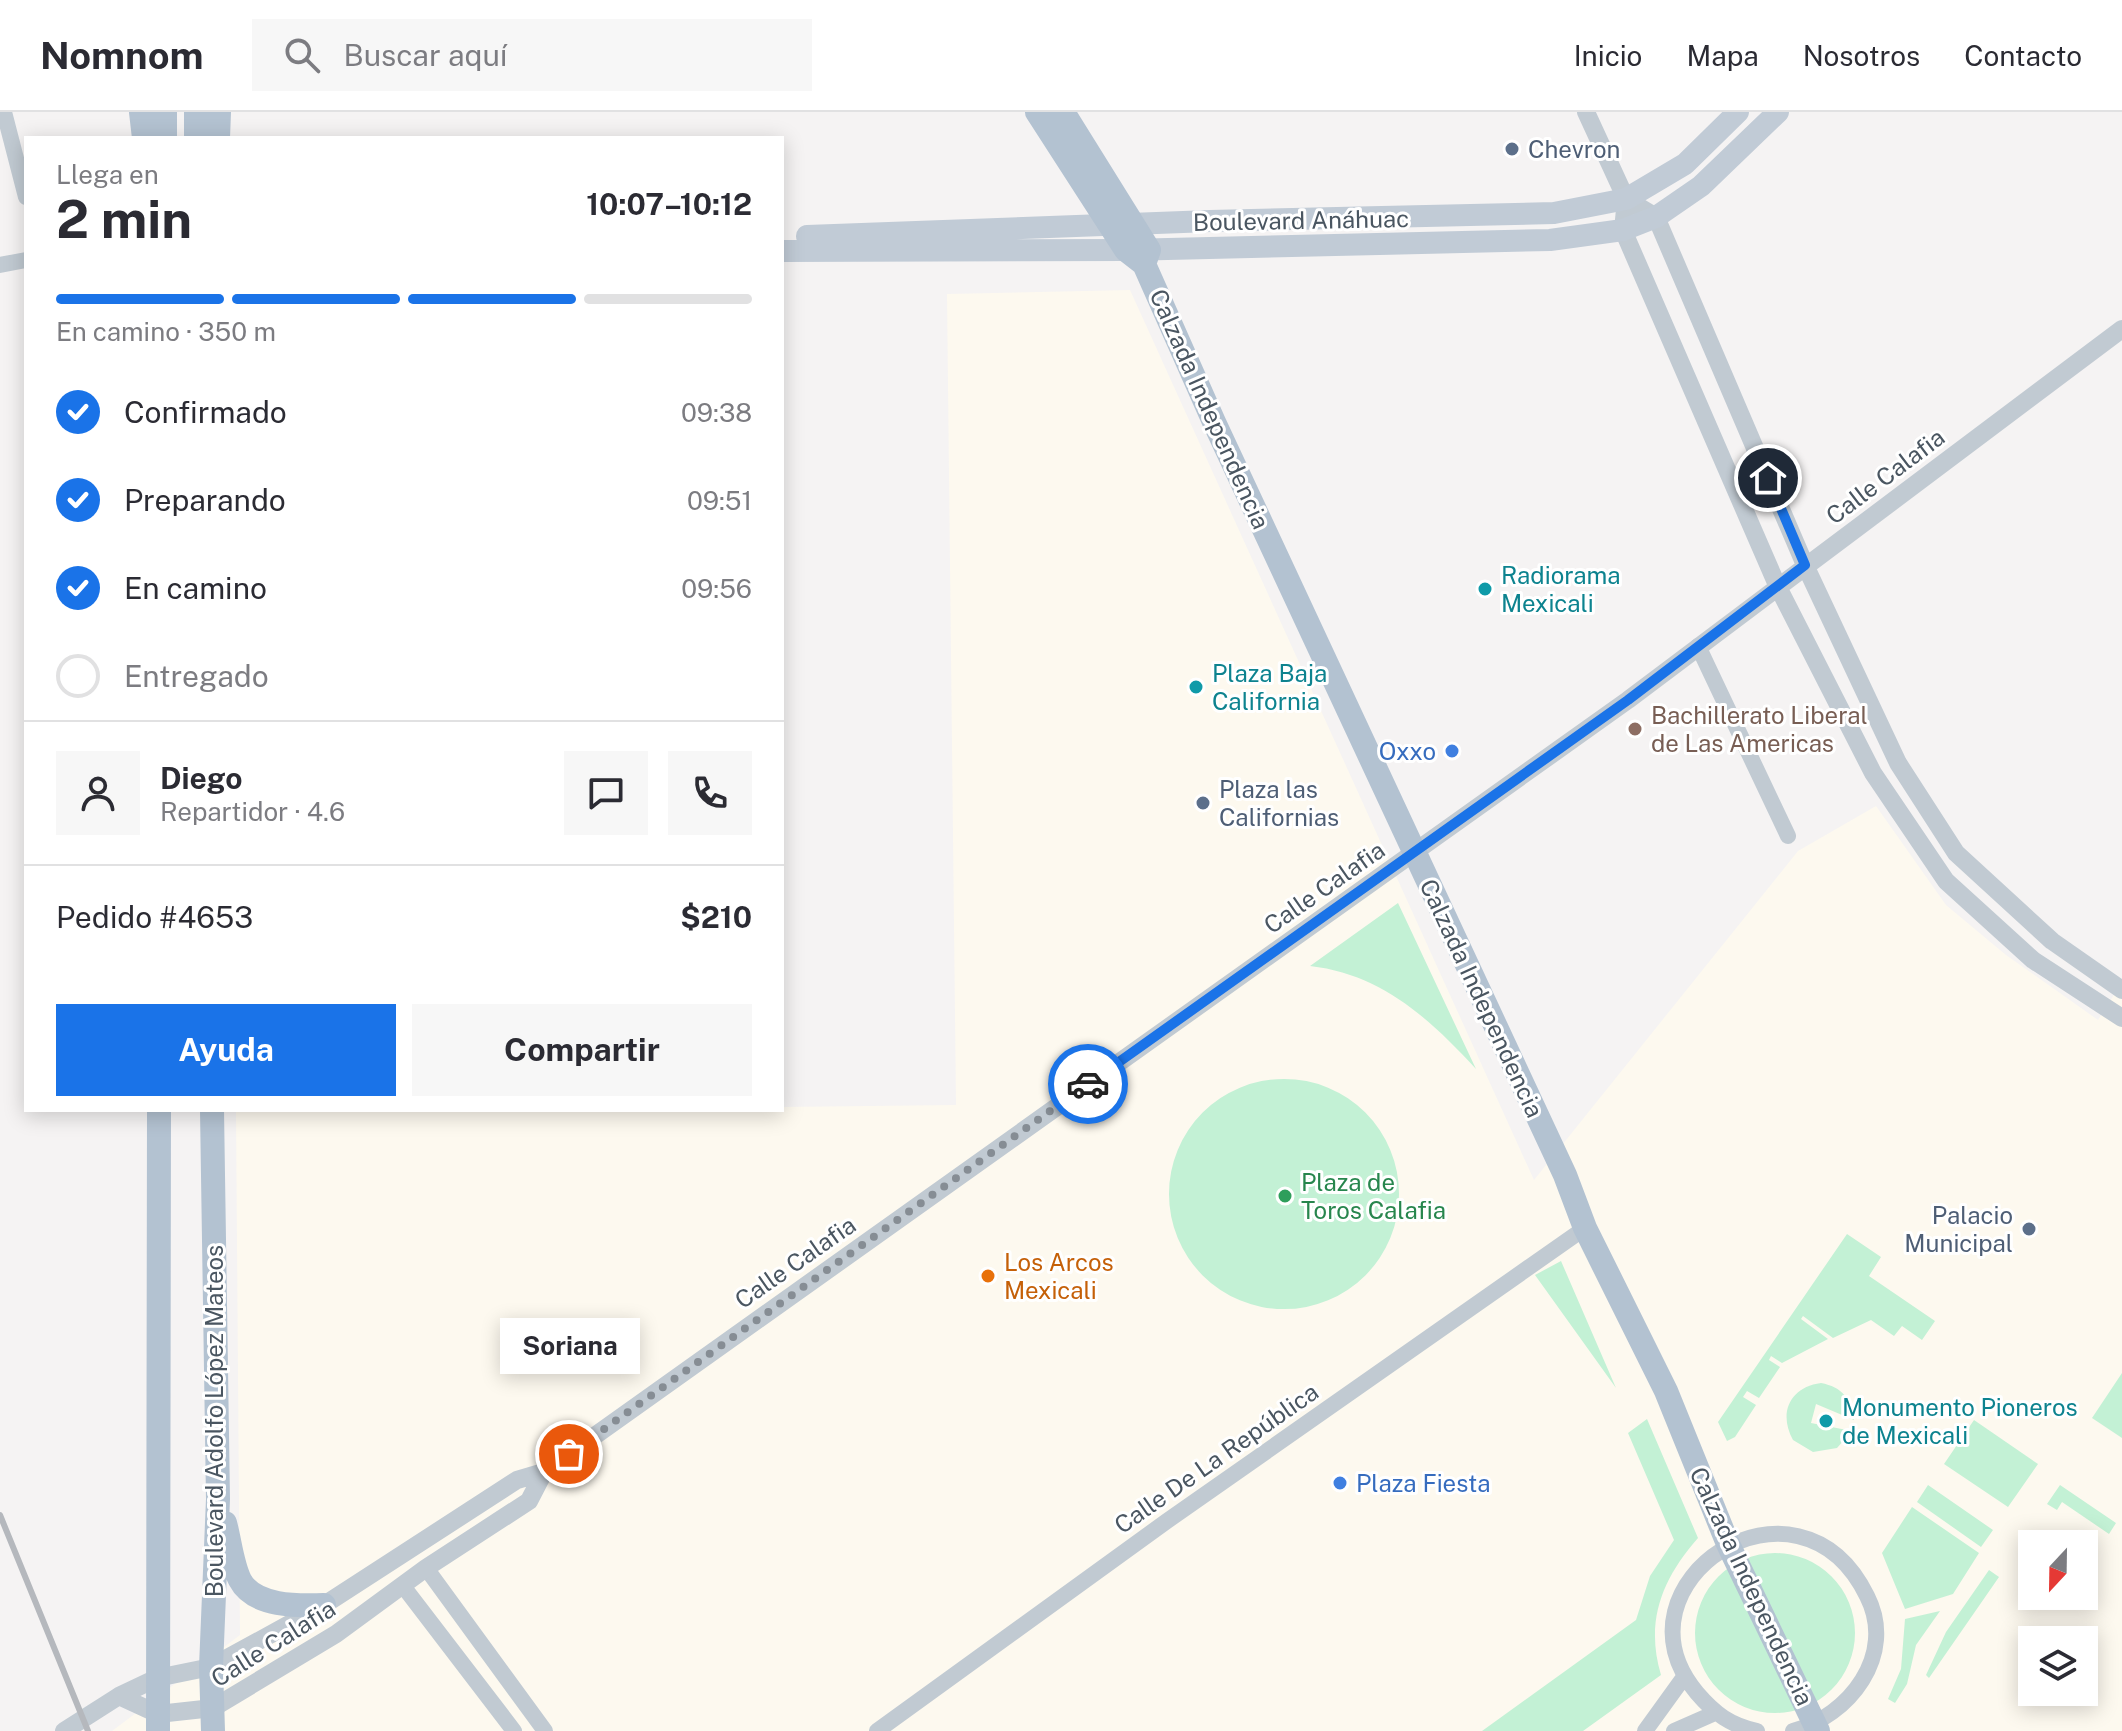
<!DOCTYPE html>
<html lang="es">
<head>
<meta charset="utf-8">
<style>
	body { margin:0; font-family:"Public Sans",sans-serif; background:#f7f7f7; color:#2b2b33; height:100vh; display:flex; flex-direction:column; font-size:30px; white-space:nowrap }
	* { box-sizing:border-box; margin:0 }
	p { font-size:26px; color:#7c7c81 }
	.icon { flex:none; width:44px; height:44px; fill:none; stroke:currentColor; stroke-width:2; stroke-linecap:round; stroke-linejoin:round }
	.map { position:relative; flex:1; overflow:hidden }
	.details { position:absolute; left:24px; top:24px; width:760px; height:976px; display:flex; flex-direction:column; background:#fff; border-radius:0px; box-shadow:0 4px 20px #0003 }
	.details>* { flex:none }
	.needle { width:52px; rotate:202deg }
	.controls { position:absolute; left:2018px; top:1418px; display:grid; gap:16px }
	.controls a { display:grid; place-items:center; width:80px; height:80px; border-radius:0px; background:#fff; box-shadow:0 4px 20px #0003; font-size:40px }
	.pin { position:absolute; display:grid; place-items:center; width:68px; height:68px; color:#fff; margin:-34px; border:4px solid #fff; border-radius:50%; box-shadow:0 2px 8px #0007 }
	.courier { position:absolute; display:grid; place-items:center; width:80px; height:80px; margin:-40px; border:6px solid #1a73e8; border-radius:50%; background:#fff; color:#222; box-shadow:0 2px 10px #0007 }
	.bubble { position:absolute; height:56px; border-radius:0px; background:#fff; box-shadow:0 4px 20px #0003; font-size:26px; font-weight:700; line-height:56px; text-align:center }
	.summary em { font-style:normal; font-weight:700 }
	.summary div { display:flex; flex-direction:column-reverse }
	.summary { display:flex; align-items:center; justify-content:space-between; height:136px; padding:0 32px }
	h1 { font-size:52px; font-weight:700; line-height:60px }
	.bar { display:grid; grid-template-columns:repeat(4,1fr); gap:12px 8px; align-content:center; height:96px; padding:0 32px }
	.bar i { height:10px; border-radius:6px; background:#e1e1e2 }
	.bar .active { background:#1a73e8 }
	.bar p { grid-column:span 4 }
	.line { display:flex; align-items:center; gap:20px; padding:0 32px; border-top:2px solid #e1e1e2 }
	.line div { flex:1 }
	.round { display:grid; place-items:center; flex:none; width:84px; height:84px; border-radius:0px; background:#f7f7f7 }
	ol { padding:0 32px; list-style:none }
	li { display:flex; align-items:center; gap:24px; height:88px }
	li p { margin-inline-start:auto }
	li .icon { padding:8px; border-radius:50%; background:#1a73e8; color:#fff; stroke-width:4 }
	li:last-child { color:#7c7c81 }
	li i { width:44px; height:44px; border:4px solid #e1e1e2; border-radius:50% }
	.action { display:flex; gap:16px; margin-top:auto; padding:16px 32px }
	.action a { flex:1; height:92px; border-radius:0px; background:#1a73e8; color:#fff; font-size:32px; font-weight:700; line-height:92px; text-align:center }
	.action a+a { background:#f7f7f7; color:#2b2b33 }
	header { display:flex; align-items:center; gap:48px; box-sizing:border-box; height:112px; padding:0 40px; background:#fff; border-bottom:2px solid #e1e1e2 }
	header strong { font-size:38px }
	nav { display:flex; gap:44px; margin-inline-start:auto; font-size:28px }
	.search { width:560px; height:72px; background:#f7f7f7; display:flex; align-items:center; gap:20px; box-sizing:border-box; padding:0 28px; border-radius:0px; color:#7c7c81; font-size:30px }
	.map>svg:first-child { display:block }
	.commercial { fill:#fdf9ef; fill-rule:evenodd }
	.green { fill:#c3f1d5 }
	.lines { fill:none; stroke-linecap:round; stroke-linejoin:round }
	.minor { stroke:#c1cad2; stroke-width:16 }
	.tertiary { stroke:#c1cad2; stroke-width:18 }
	.secondary { stroke:#c1cbd6; stroke-width:22 }
	.primary { stroke:#b3c2d1; stroke-width:24 }
	.rail { stroke:#b5b8bd; stroke-width:6 }
	.done { stroke:#868d94; stroke-width:8; stroke-dasharray:0 14.4 }
	.route { stroke:#1a73e8; stroke-width:10 }
	.service-dot { fill:#5c6f8a; stroke:#fff; stroke-width:3 }
	.culture-dot { fill:#0f9aa8; stroke:#fff; stroke-width:3 }
	.education-dot { fill:#8d6e63; stroke:#fff; stroke-width:3 }
	.shop-dot { fill:#3f7fe0; stroke:#fff; stroke-width:3 }
	.leisure-dot { fill:#2e9e5b; stroke:#fff; stroke-width:3 }
	.food-dot { fill:#e8710a; stroke:#fff; stroke-width:3 }
	.labels { text-anchor:middle; dominant-baseline:central; stroke-width:6; stroke-linejoin:round; paint-order:stroke }
	.service-label { font-size:24px; fill:#4e5e75; stroke:#fff; text-anchor:start }
	.street-label { font-size:24px; fill:#4a5661; stroke:#fff }
	.culture-label { font-size:24px; fill:#0d838f; stroke:#fff; text-anchor:start }
	.education-label { font-size:24px; fill:#785e54; stroke:#fff; text-anchor:start }
	.shop-label { font-size:24px; fill:#366cbe; stroke:#fff; text-anchor:end }
	.leisure-label { font-size:24px; fill:#27864d; stroke:#fff; text-anchor:start }
	.food-label { font-size:24px; fill:#c56008; stroke:#fff; text-anchor:start }
</style>
</head>
<body>
<header>
<strong>Nomnom</strong>
<div class="search"><svg class="icon" aria-label="search" viewBox="0 0 24 24"><circle cx="10" cy="10" r="6"/><path d="M15 15l6 6"/></svg>Buscar aquí</div>
<nav><a>Inicio</a><a>Mapa</a><a>Nosotros</a><a>Contacto</a></nav>
</header>
<div class="map">
<svg width="2122" height="1619" viewBox="0 0 2122 1619">
	<rect width="100%" height="100%" fill="#f5f3f3"/>
	<!-- commercial -->
	<path class="commercial" d="M1130 178 1534 1068 1798 739 1876 694 1946 793 2006 843 2098 908 2122 870V1619H112L240 1523 236 1000 782 998V995L956 993 947 182ZM2032 1432H2084V1484H2032ZM2032 1528H2084V1580H2032Z"/>
	<!-- green -->
	<path class="green" d="M1398 791 1476 957C1429 906 1381 862 1310 854Z
		M1169 1082a115 115 0 1 1 230 0a115 115 0 1 1-230 0Z
		M1847 1122 1881 1145 1869 1164 1935 1209 1922 1228 1902 1214 1894 1224 1871 1208 1833 1226 1803 1204 1801 1207 1828 1227 1782 1251 1771 1244 1769 1248 1780 1255 1759 1286 1747 1279 1743 1285 1756 1293 1735 1325 1727 1329 1718 1310Z
		M1561 1149 1616 1276 1535 1163Z
		M2122 1261V1326L2092 1306Z
		M1821 1271C1842 1275 1852 1287 1854 1308L1816 1292 1811 1311 1852 1319 1837 1336 1813 1340 1793 1328C1778 1301 1790 1275 1821 1271Z
		M1647 1307 1698 1426C1662 1467 1645 1509 1661 1563L1583 1619H1482L1636 1508 1650 1464 1674 1428 1628 1321Z
		M1974 1308 2038 1352 2008 1395 1944 1352Z
		M1928 1373 1993 1418 1981 1435 1917 1390Z
		M2060 1373 2116 1411 2109 1422 2062 1390 2057 1398 2047 1392Z
		M1912 1395 1979 1441 1953 1482 1905 1497 1882 1441Z
		M1695 1521a80 80 0 1 1 160 0a80 80 0 1 1-160 0Z
		M1989 1458 1999 1465 1929 1566 1926 1563 1946 1520Z
		M1940 1499 1916 1533 1907 1572 1895 1591 1888 1587 1901 1557 1905 1507Z"/>
	<g class="lines">
		<!-- minor -->
		<path class="minor" d="M4 0 26 85
			M0 153 26 148
			M1698 534 1788 724
			M426 1456 545 1619
			M403 1474 514 1619
			M877 1619 1167 1409 1585 1116
			M1645 1619 1684 1565
			M1674 1619 1715 1601
			M1757 1619C1730 1613 1715 1602 1697 1581 1605 1471 1798 1343 1867 1484 1897 1543 1849 1604 1793 1619"/>
		<!-- tertiary -->
		<path class="tertiary" d="M1586 0 1626 87
			M1626 87 1623 118 1777 473 1873 661 1946 769 2033 848 2122 906
			M1626 87 1656 105 1805 453 1898 651 1956 741 2052 829 2122 878
			M119 1584 158 1602 213 1596 336 1522 426 1456 529 1389 544 1360
			M64 1619 119 1584 157 1566 211 1555 324 1493 517 1368 544 1360 1628 588 2122 217"/>
		<!-- secondary -->
		<path class="secondary" d="M807 124 1210 109 1554 101 1626 87 1685 52 1738 0
			M782 139 1126 138 1550 128 1623 118 1656 105 1701 74 1778 0"/>
		<!-- primary -->
		<path class="primary" d="M141 0 144 26
			M196 0V26
			M1037 0 1126 138 1144 152 1214 310 1565 1063 1585 1116 1666 1279 1728 1432 1818 1619
			M1063 0 1149 138 1144 152
			M165 26V0
			M218 26 219 0
			M212 998 218 1387 211 1555 213 1619
			M225 1411C230 1429 232 1452 240 1468 254 1495 298 1494 324 1493
			M158 1619 159 998"/>
		<!-- rail -->
		<path class="rail" d="M0 1403 88 1619"/>
	</g>
	<g class="lines">
		<!-- done -->
		<path class="done" d="M569 1342 1088 972"/>
		<!-- route -->
		<path class="route" d="M1088 972 1628 588 1805 453 1768 366"/>
	</g>
	<!-- markers -->
	<g class="service-dot">
		<circle cx="1512" cy="37" r="8"/>
		<circle cx="1203" cy="691" r="8"/>
		<circle cx="2029" cy="1117" r="8"/>
	</g>
	<g class="culture-dot">
		<circle cx="1485" cy="477" r="8"/>
		<circle cx="1196" cy="575" r="8"/>
		<circle cx="1826" cy="1309" r="8"/>
	</g>
	<circle class="education-dot" cx="1635" cy="617" r="8"/>
	<g class="shop-dot">
		<circle cx="1452" cy="639" r="8"/>
		<circle cx="1340" cy="1371" r="8"/>
	</g>
	<circle class="leisure-dot" cx="1285" cy="1084" r="8"/>
	<circle class="food-dot" cx="988" cy="1164" r="8"/>
	<g class="labels">
		<!-- service labels -->
		<g class="service-label">
			<text x="1528" y="37">Chevron</text>
			<text x="1219" y="677">Plaza las<tspan x="1219" dy="28">Californias</tspan></text>
			<text x="2013" y="1103" text-anchor="end">Palacio<tspan x="2013" dy="28">Municipal</tspan></text>
		</g>
		<!-- street labels -->
		<g class="street-label">
			<text transform="translate(1301 108) rotate(-1)">Boulevard Anáhuac</text>
			<text transform="translate(1210 297) rotate(66)">Calzada Independencia</text>
			<text transform="translate(1885 364) rotate(-37)">Calle Calafia</text>
			<text transform="translate(1324 775) rotate(-35)">Calle Calafia</text>
			<text transform="translate(1482 886) rotate(65)">Calzada Independencia</text>
			<text transform="translate(795 1150) rotate(-35)">Calle Calafia</text>
			<text transform="translate(214 1309) rotate(-90)">Boulevard Adolfo López Mateos</text>
			<text transform="translate(1216 1346) rotate(-35)">Calle De La República</text>
			<text transform="translate(1752 1474) rotate(65)">Calzada Independencia</text>
			<text transform="translate(273 1531) rotate(-32)">Calle Calafia</text>
		</g>
		<!-- culture labels -->
		<g class="culture-label">
			<text x="1501" y="463">Radiorama<tspan x="1501" dy="28">Mexicali</tspan></text>
			<text x="1212" y="561">Plaza Baja<tspan x="1212" dy="28">California</tspan></text>
			<text x="1842" y="1295">Monumento Pioneros<tspan x="1842" dy="28">de Mexicali</tspan></text>
		</g>
		<!-- education labels -->
		<g class="education-label">
			<text x="1651" y="603">Bachillerato Liberal<tspan x="1651" dy="28">de Las Americas</tspan></text>
		</g>
		<!-- shop labels -->
		<g class="shop-label">
			<text x="1436" y="639">Oxxo</text>
			<text x="1356" y="1371" text-anchor="start">Plaza Fiesta</text>
		</g>
		<!-- leisure labels -->
		<g class="leisure-label">
			<text x="1301" y="1070">Plaza de<tspan x="1301" dy="28">Toros Calafia</tspan></text>
		</g>
		<!-- food labels -->
		<g class="food-label">
			<text x="1004" y="1150">Los Arcos<tspan x="1004" dy="28">Mexicali</tspan></text>
		</g>
	</g>
</svg>
<div class="controls">
<a><svg class="needle" viewBox="-14 -14 28 28"><path d="M0-13l5 13h-10z" fill="#e53935"/><path d="M0 13l5-13h-10z" fill="#7c7c81"/></svg></a>
<a><svg class="icon" aria-label="layers" viewBox="0 0 24 24"><path d="M12 4l9 5-9 5-9-5zM3 14l9 5 9-5"/></svg></a>
</div>
<div class="pin" style="left:569px;top:1342px;background:#ea580c"><svg class="icon" aria-label="bag" viewBox="0 0 24 24"><path d="M5 8h14l-1 12H6zM9 8a3 3 0 0 1 6 0"/></svg></div>
<div class="pin" style="left:1768px;top:366px;background:#1f2937"><svg class="icon" aria-label="home" viewBox="0 0 24 24"><path d="M3 11l9-7 9 7M6 9v11h12V9"/></svg></div>
<div class="courier" style="left:1088px;top:972px"><svg class="icon" aria-label="car" viewBox="0 0 24 24"><path d="M5 17H2v-5l4-1 3-4h7l3 4 3 1v5h-3M9 17h6M6 11h13"/><circle cx="7" cy="17" r="2"/><circle cx="17" cy="17" r="2"/></svg></div>
<div class="bubble" style="left:500px;top:1206px;width:140px">Soriana</div>
<section class="details">
<div class="summary"><div><h1>2 min</h1><p>Llega en</p></div><em>10:07–10:12</em></div>
<div class="bar"><i class="active"></i><i class="active"></i><i class="active"></i><i></i><p>En camino · 350 m</p></div>
<ol>
<li><svg class="icon" aria-label="check" viewBox="0 0 24 24"><path d="M5 12l5 5 9-10"/></svg>Confirmado<p>09:38</p></li>
<li><svg class="icon" aria-label="check" viewBox="0 0 24 24"><path d="M5 12l5 5 9-10"/></svg>Preparando<p>09:51</p></li>
<li><svg class="icon" aria-label="check" viewBox="0 0 24 24"><path d="M5 12l5 5 9-10"/></svg>En camino<p>09:56</p></li>
<li><i></i>Entregado</li>
</ol>
<div class="line" style="height:144px"><a class="round"><svg class="icon" aria-label="person" viewBox="0 0 24 24"><circle cx="12" cy="8" r="4"/><path d="M4 21q1-7 8-7t8 7"/></svg></a><div><b>Diego</b><p>Repartidor · 4.6</p></div><a class="round"><svg class="icon" aria-label="chat" viewBox="0 0 24 24"><path d="M4 5h16v11H9l-5 4z"/></svg></a><a class="round"><svg class="icon" aria-label="phone" viewBox="0 0 24 24"><path d="M5 4h4l2 5-3 2q2 4 5 5l2-3 5 2v4C11 20 4 13 5 4z"/></svg></a></div>
<div class="line" style="height:104px"><div>Pedido #4653</div><b>$210</b></div>
<div class="action"><a>Ayuda</a><a>Compartir</a></div>
</section>
</div>
</body>
</html>
